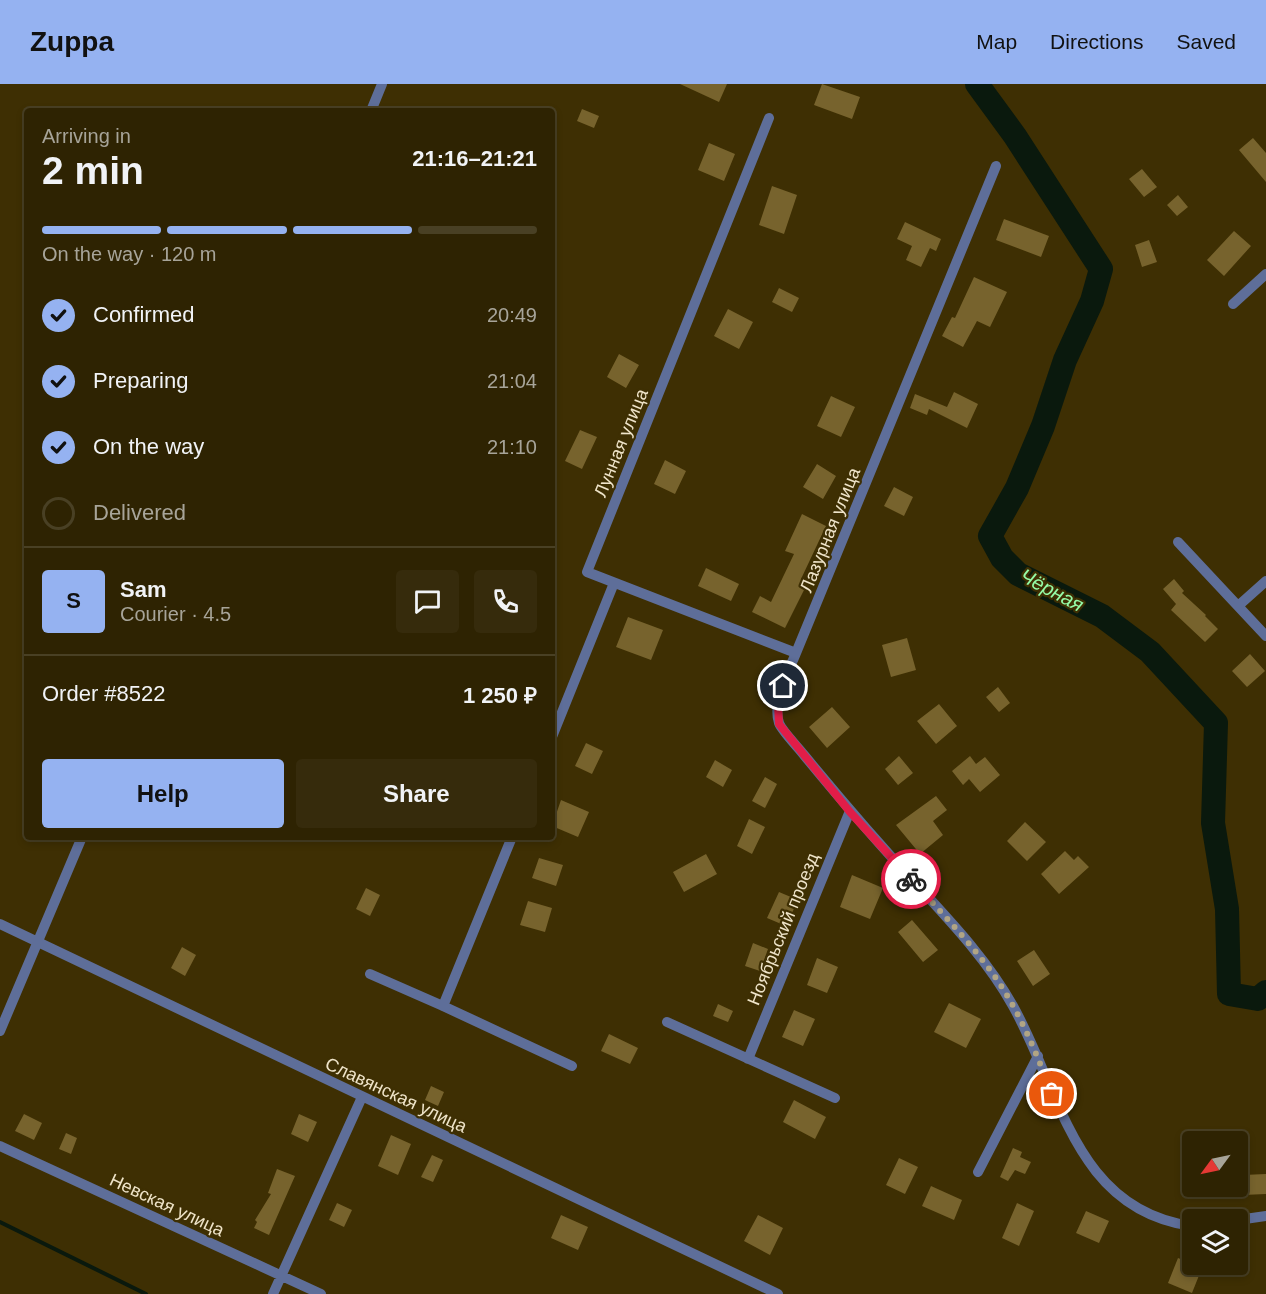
<!DOCTYPE html>
<html lang="en">
<head>
<meta charset="utf-8">
<style>
	body { margin:0; font-family:Arial,sans-serif; background:#362b0c; color:#f1f3f6; height:100vh; display:flex; flex-direction:column; font-size:22px; white-space:nowrap }
	* { box-sizing:border-box; margin:0 }
	p { font-size:20px; color:#a7a499 }
	.icon { flex:none; width:33px; height:33px; fill:none; stroke:currentColor; stroke-width:2; stroke-linecap:round; stroke-linejoin:round }
	.map { position:relative; flex:1; overflow:hidden }
	.side { position:absolute; left:24px; top:24px; width:531px; height:732px; display:flex; flex-direction:column; background:#2e2302; border-radius:6px; box-shadow:0 3px 9px #0003,0 0 0 2px #494024 }
	.side>* { flex:none }
	.needle { width:39px; rotate:237deg }
	.tools { position:absolute; left:1182px; top:1047px; display:grid; gap:12px }
	.tools a { display:grid; place-items:center; width:66px; height:66px; border-radius:6px; background:#2e2302; box-shadow:0 3px 9px #0003,0 0 0 2px #494024; font-size:30px }
	.pin { position:absolute; display:grid; place-items:center; width:51px; height:51px; color:#fff; margin:-26px; border:3px solid #fff; border-radius:50%; box-shadow:0 2px 6px #0007 }
	.courier { position:absolute; display:grid; place-items:center; width:60px; height:60px; margin:-30px; border:4px solid #e11d48; border-radius:50%; background:#fff; color:#222; box-shadow:0 2px 8px #0007 }
	.summary em { font-style:normal; font-weight:600 }
	.summary div { display:flex; flex-direction:column-reverse }
	.summary { display:flex; align-items:center; justify-content:space-between; height:102px; padding:0 18px }
	h1 { font-size:39px; font-weight:600; line-height:45px }
	.bar { display:grid; grid-template-columns:repeat(4,1fr); gap:9px 6px; align-content:center; height:72px; padding:0 18px }
	.bar i { height:8px; border-radius:4px; background:#494024 }
	.bar .active { background:#95b2f1 }
	.bar p { grid-column:span 4 }
	.line { display:flex; align-items:center; gap:15px; padding:0 18px; border-top:2px solid #494024 }
	.line div { flex:1 }
	.round { display:grid; place-items:center; flex:none; width:63px; height:63px; border-radius:6px; background:#362b0c }
	ol { padding:0 18px; list-style:none }
	li { display:flex; align-items:center; gap:18px; height:66px }
	li p { margin-inline-start:auto }
	li .icon { padding:6px; border-radius:50%; background:#95b2f1; color:#111; stroke-width:4 }
	li:last-child { color:#a7a499 }
	li i { width:33px; height:33px; border:3px solid #494024; border-radius:50% }
	.primary-button { display:flex; gap:12px; margin-top:auto; padding:12px 18px }
	.primary-button a { flex:1; height:69px; border-radius:6px; background:#95b2f1; color:#111; font-size:24px; font-weight:600; line-height:69px; text-align:center }
	.primary-button a+a { background:#362b0c; color:#f1f3f6 }
	header { display:flex; align-items:center; gap:36px; box-sizing:border-box; height:84px; padding:0 30px; background:#95b2f1; color:#111 }
	header strong { font-size:28px }
	nav { display:flex; gap:33px; margin-inline-start:auto; font-size:21px }
	.map>svg:first-child { display:block }
	.lines { fill:none; stroke-linecap:round; stroke-linejoin:round }
	.stream { stroke:#0a190d; stroke-width:4 }
	.river { stroke:#0a190d; stroke-width:24 }
	.building { fill:#77632d }
	.street { stroke:#5e6e99; stroke-width:10 }
	.done { stroke:#b1a584; stroke-width:6; stroke-dasharray:0 10.8 }
	.route { stroke:#e11d48; stroke-width:8 }
	.labels { text-anchor:middle; dominant-baseline:central; stroke-width:4.5; stroke-linejoin:round; paint-order:stroke }
	.street-label { font-size:18px; fill:#efe4c9; stroke:#3e2f03 }
	.water-label { font-size:20px; font-style:italic; fill:#95fca8; stroke:#3e2f03 }
</style>
</head>
<body>
<header>
<strong>Zuppa</strong>
<nav><a>Map</a><a>Directions</a><a>Saved</a></nav>
</header>
<div class="map">
<svg width="1266" height="1210" viewBox="0 0 1266 1210">
	<rect width="100%" height="100%" fill="#3e2f03"/>
	<g class="lines">
		<!-- stream -->
		<path class="stream" d="M0 1138 146 1210"/>
		<!-- river -->
		<path class="river" d="M977 0 1015 52 1101 185 1092 217 1065 276 1043 342 1017 404 990 452 1002 474 1018 490 1102 532 1150 568 1216 639 1213 739 1227 825 1229 910 1258 915 1266 908"/>
	</g>
	<!-- building -->
	<path class="building" d="M680 0H727L719 18Z
		M822 0 860 13 852 35 814 21Z
		M582 25 599 32 594 44 577 37Z
		M1253 54 1266 69V98L1239 66Z
		M709 59 735 70 724 97 698 86Z
		M1142 85 1157 103 1144 113 1129 95Z
		M772 102 797 111 784 150 759 141Z
		M1178 111 1188 123 1177 132 1167 121Z
		M1004 135 1049 152 1041 173 996 156Z
		M905 138 941 155 936 167 930 164 921 183 906 176 912 162 897 155Z
		M1234 147 1251 162 1224 192 1207 176Z
		M1149 156 1157 178 1142 183 1135 161Z
		M974 193 1007 208 990 243 977 237 963 263 942 252 952 233 955 234Z
		M779 204 799 214 792 228 772 218Z
		M728 225 753 238 739 265 714 252Z
		M619 270 639 281 626 304 607 293Z
		M954 308 978 320 967 344 929 325 927 331 910 324 915 310 947 323Z
		M831 312 855 323 841 353 817 342Z
		M580 346 597 353 582 385 565 377Z
		M665 376 686 387 675 410 654 400Z
		M817 380 836 392 823 415 803 403Z
		M894 403 913 413 904 432 884 422Z
		M802 430 826 442 801 495 808 498 785 544 752 528 760 512 771 518 794 470 785 467Z
		M706 484 739 500 731 517 698 502Z
		M1174 495 1184 507 1182 509 1206 531 1205 532 1218 545 1205 558 1171 526 1176 520 1163 505Z
		M628 533 663 546 651 576 616 563Z
		M907 554 916 586 891 593 882 561Z
		M1250 570 1265 587 1247 603 1232 587Z
		M998 603 1010 619 999 628 986 613Z
		M939 620 957 642 936 660 917 637Z
		M832 623 850 643 827 664 809 643Z
		M586 659 603 667 592 690 575 682Z
		M899 672 913 689 898 701 885 685Z
		M970 672 976 680 985 673 1000 691 980 708 969 695 963 701 952 687Z
		M715 676 732 686 723 703 706 693Z
		M765 693 777 700 765 724 752 717Z
		M936 712 947 726 933 737 943 751 920 770 896 741Z
		M561 716 589 728 578 753 552 742Z
		M749 735 765 743 752 770 737 762Z
		M1025 738 1046 758 1027 777 1007 757Z
		M1065 767 1074 776 1078 772 1089 783 1059 810 1041 790Z
		M706 770 717 790 684 808 673 788Z
		M539 774 563 781 556 802 532 794Z
		M852 791 883 804 870 835 840 823Z
		M366 804 380 811 370 832 356 825Z
		M779 808 798 816 786 842 767 834Z
		M528 817 552 824 545 848 520 841Z
		M912 836 938 866 923 878 898 848Z
		M753 859 768 865 760 887 745 882Z
		M182 863 196 871 185 892 171 884Z
		M1034 866 1050 890 1033 902 1017 877Z
		M817 874 838 883 827 909 807 901Z
		M949 919 981 935 966 964 934 948Z
		M718 920 733 927 728 938 713 932Z
		M794 926 815 935 803 962 782 953Z
		M609 950 638 964 630 980 601 967Z
		M431 1002 444 1008 438 1022 425 1016Z
		M794 1016 826 1033 815 1055 783 1038Z
		M24 1030 42 1039 34 1056 15 1047Z
		M299 1030 317 1038 308 1058 291 1050Z
		M66 1049 77 1054 71 1070 59 1065Z
		M391 1051 411 1060 398 1091 378 1082Z
		M1013 1064 1022 1068 1020 1073 1031 1078 1025 1090 1015 1086 1008 1097 1000 1093Z
		M432 1071 443 1076 433 1098 421 1093Z
		M899 1074 918 1083 905 1110 886 1101Z
		M277 1085 295 1092 269 1151 254 1144 257 1138 255 1136 271 1110 268 1109Z
		M1266 1090V1110L1243 1111V1091Z
		M931 1102 962 1116 954 1136 922 1122Z
		M337 1119 352 1126 344 1143 329 1136Z
		M1017 1119 1034 1127 1019 1162 1002 1154Z
		M1086 1127 1109 1137 1099 1159 1076 1149Z
		M561 1131 588 1143 578 1166 551 1154Z
		M758 1131 783 1144 770 1171 744 1157Z
		M1178 1174 1202 1184 1192 1209 1168 1199Z"/>
	<g class="lines">
		<!-- street -->
		<path class="street" d="M371 27 382 0
			M769 34 587 488 796 569
			M996 82 796 569C788 589 772 617 779 639 782 647 798 663 804 671 841 716 878 759 917 801 952 839 988 877 1013 922 1061 1008 1075 1126 1192 1142
			M1233 220 1266 190
			M1178 458 1266 552
			M1238 522 1266 497
			M552 653 614 499
			M0 840 778 1210
			M370 890 443 922 572 982
			M443 922 512 753
			M667 938 835 1014
			M0 947 82 753
			M748 975 850 727
			M0 1062 321 1210
			M978 1088 1038 972
			M1238 1136 1266 1132
			M273 1210 362 1013"/>
	</g>
	<g class="lines">
		<!-- done -->
		<path class="done" d="M911 795C939 826 968 856 993 890 1019 926 1036 968 1052 1010"/>
		<!-- route -->
		<path class="route" d="M783 602 778 620 779 640 850 728 911 795"/>
	</g>
	<g class="labels">
		<!-- street labels -->
		<g class="street-label">
			<text transform="translate(621 359) rotate(-68)">Лунная улица</text>
			<text transform="translate(830 446) rotate(-68)">Лазурная улица</text>
			<text transform="translate(783 845) rotate(-68)">Ноябрьский проезд</text>
			<text transform="translate(396 1011) rotate(25)">Славянская улица</text>
			<text transform="translate(167 1121) rotate(25)">Невская улица</text>
		</g>
		<!-- water labels -->
		<g class="water-label">
			<text transform="translate(1052 506) rotate(28)">Чёрная</text>
		</g>
	</g>
</svg>
<div class="tools">
<a><svg class="needle" viewBox="-14 -14 28 28"><path d="M0-13l5 13h-10z" fill="#e53935"/><path d="M0 13l5-13h-10z" fill="#a7a499"/></svg></a>
<a><svg class="icon" aria-label="layers" viewBox="0 0 24 24"><path d="M12 4l9 5-9 5-9-5zM3 14l9 5 9-5"/></svg></a>
</div>
<div class="pin" style="left:1052px;top:1010px;background:#ea580c"><svg class="icon" aria-label="bag" viewBox="0 0 24 24"><path d="M5 8h14l-1 12H6zM9 8a3 3 0 0 1 6 0"/></svg></div>
<div class="pin" style="left:783px;top:602px;background:#1f2937"><svg class="icon" aria-label="home" viewBox="0 0 24 24"><path d="M3 11l9-7 9 7M6 9v11h12V9"/></svg></div>
<div class="courier" style="left:911px;top:795px"><svg class="icon" aria-label="bike" viewBox="0 0 24 24"><circle cx="6" cy="16" r="4"/><circle cx="18" cy="16" r="4"/><path d="M6 16l4-8h5l3 8M10 8l3 8H6M13 5h3"/></svg></div>
<section class="side">
<div class="summary"><div><h1>2 min</h1><p>Arriving in</p></div><em>21:16–21:21</em></div>
<div class="bar"><i class="active"></i><i class="active"></i><i class="active"></i><i></i><p>On the way · 120 m</p></div>
<ol>
<li><svg class="icon" aria-label="check" viewBox="0 0 24 24"><path d="M5 12l5 5 9-10"/></svg>Confirmed<p>20:49</p></li>
<li><svg class="icon" aria-label="check" viewBox="0 0 24 24"><path d="M5 12l5 5 9-10"/></svg>Preparing<p>21:04</p></li>
<li><svg class="icon" aria-label="check" viewBox="0 0 24 24"><path d="M5 12l5 5 9-10"/></svg>On the way<p>21:10</p></li>
<li><i></i>Delivered</li>
</ol>
<div class="line" style="height:108px"><b class="round" style="background:#95b2f1;color:#111">S</b><div><b>Sam</b><p>Courier · 4.5</p></div><a class="round"><svg class="icon" aria-label="chat" viewBox="0 0 24 24"><path d="M4 5h16v11H9l-5 4z"/></svg></a><a class="round"><svg class="icon" aria-label="phone" viewBox="0 0 24 24"><path d="M5 4h4l2 5-3 2q2 4 5 5l2-3 5 2v4C11 20 4 13 5 4z"/></svg></a></div>
<div class="line" style="height:78px"><div>Order #8522</div><b>1 250 ₽</b></div>
<div class="primary-button"><a>Help</a><a>Share</a></div>
</section>
</div>
</body>
</html>
